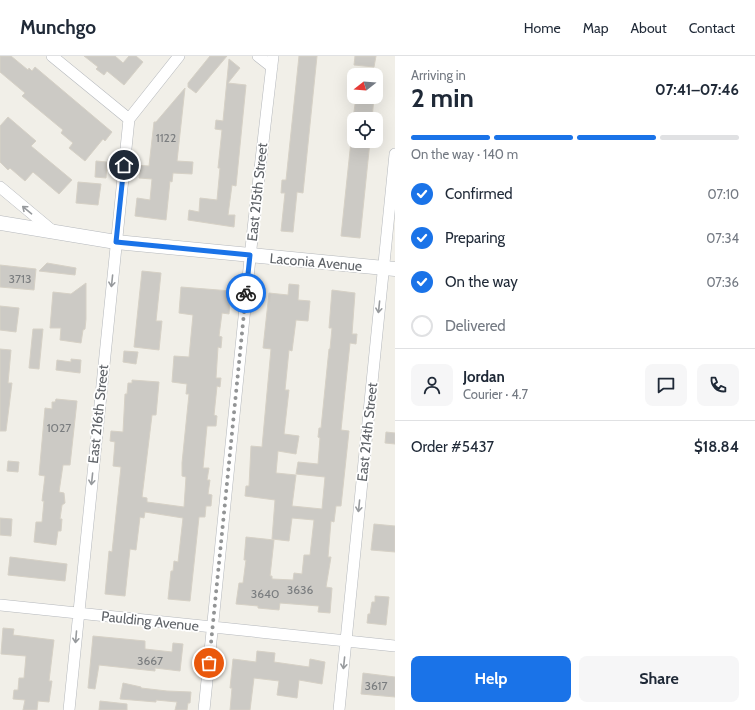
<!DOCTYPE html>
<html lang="en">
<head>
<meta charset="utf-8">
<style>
	body { margin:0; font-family:Cabin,sans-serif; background:#f6f6f7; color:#1f2937; height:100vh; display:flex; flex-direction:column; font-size:15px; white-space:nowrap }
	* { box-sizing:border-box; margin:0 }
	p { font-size:13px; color:#747a83 }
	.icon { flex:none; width:22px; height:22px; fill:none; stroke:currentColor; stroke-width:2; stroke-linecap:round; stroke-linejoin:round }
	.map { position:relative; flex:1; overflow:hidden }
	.panel { display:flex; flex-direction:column; background:#fff; width:360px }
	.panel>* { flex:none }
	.needle { width:26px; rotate:253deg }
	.controls { position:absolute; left:347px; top:12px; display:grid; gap:8px }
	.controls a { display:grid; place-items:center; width:36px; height:36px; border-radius:8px; background:#fff; box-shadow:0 4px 16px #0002; font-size:20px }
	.pin { position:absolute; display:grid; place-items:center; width:34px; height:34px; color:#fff; margin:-17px; border:2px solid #fff; border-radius:50%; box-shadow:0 1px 4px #0007 }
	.courier { position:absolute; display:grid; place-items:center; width:40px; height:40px; margin:-20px; border:3px solid #1a73e8; border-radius:50%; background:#fff; color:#222; box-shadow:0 1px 5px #0007 }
	.headline em { font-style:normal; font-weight:700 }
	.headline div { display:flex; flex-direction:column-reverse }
	.headline { display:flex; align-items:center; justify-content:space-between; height:68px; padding:0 16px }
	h1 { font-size:26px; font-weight:700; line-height:30px }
	.bar { display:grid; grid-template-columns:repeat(4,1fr); gap:6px 4px; align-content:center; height:48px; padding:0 16px }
	.bar i { height:5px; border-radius:3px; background:#e0e1e3 }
	.bar .current { background:#1a73e8 }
	.bar p { grid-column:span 4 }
	.line { display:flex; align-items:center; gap:10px; padding:0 16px; border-top:1px solid #e0e1e3 }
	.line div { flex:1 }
	.round { display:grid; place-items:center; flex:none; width:42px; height:42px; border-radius:8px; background:#f6f6f7 }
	ol { padding:0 16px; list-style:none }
	li { display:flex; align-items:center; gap:12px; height:44px }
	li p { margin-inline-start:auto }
	li .icon { padding:4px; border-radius:50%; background:#1a73e8; color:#fff; stroke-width:4 }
	li:last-child { color:#747a83 }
	li i { width:22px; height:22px; border:2px solid #e0e1e3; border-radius:50% }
	.button { display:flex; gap:8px; margin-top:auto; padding:8px 16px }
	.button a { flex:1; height:46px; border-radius:8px; background:#1a73e8; color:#fff; font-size:16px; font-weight:700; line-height:46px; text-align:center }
	.button a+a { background:#f6f6f7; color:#1f2937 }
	header { display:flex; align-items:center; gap:24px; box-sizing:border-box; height:56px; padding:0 20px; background:#fff; border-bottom:1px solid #e0e1e3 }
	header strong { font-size:19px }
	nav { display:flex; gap:22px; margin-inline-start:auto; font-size:14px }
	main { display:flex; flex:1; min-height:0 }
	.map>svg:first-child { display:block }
	.building { fill:#cccac5; stroke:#d6d1c6 }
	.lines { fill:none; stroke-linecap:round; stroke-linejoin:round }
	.minor-casing { stroke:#b5b8bc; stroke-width:12 }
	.tertiary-casing { stroke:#b5b8bc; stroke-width:15 }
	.minor { stroke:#fff; stroke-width:11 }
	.tertiary { stroke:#fff; stroke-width:14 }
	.oneway { stroke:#979a9d }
	.done { stroke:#929495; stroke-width:4; stroke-dasharray:0 7.2 }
	.route { stroke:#1a73e8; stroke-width:5 }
	.labels { text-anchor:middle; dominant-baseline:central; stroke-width:3.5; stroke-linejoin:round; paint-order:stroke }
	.number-label { font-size:12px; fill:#7a7d7f }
	.street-label { font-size:14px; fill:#5f6368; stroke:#fff }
</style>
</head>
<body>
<header>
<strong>Munchgo</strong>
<nav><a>Home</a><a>Map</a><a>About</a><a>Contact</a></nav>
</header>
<main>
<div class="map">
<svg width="395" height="654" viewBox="0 0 395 654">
	<rect width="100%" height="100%" fill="#f1efe8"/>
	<!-- building -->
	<path class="building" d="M0 0H11L28 14 29 12 32 15 35 11 112 76 105 85 103 83 85 105 69 92 73 87 61 77 63 74 22 40 25 37 0 16Z
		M84 0H115L123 7 129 0H136L143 6 124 29 107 15 104 19 96 13 98 11Z
		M210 0H227L196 37 188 31V27Z
		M299 0H317L303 137 297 136 293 176 281 175 285 137H281L282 124H286Z
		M355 0H376L374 11 354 9Z
		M229 3 240 12 228 27 246 29 236 130 232 129 228 159H235L234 171 188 164 189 154 199 156 200 142 217 144 220 112H218L222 74 215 73 216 64 223 65Z
		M185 32 177 105 193 106 192 118 173 117 172 126 170 125 166 164 135 160 137 142 150 144 152 123 139 122 140 116 132 109 149 110 154 66H156Z
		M356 41H374L372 63H353Z
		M8 61 36 85 31 90 72 124 59 138 33 116 25 125 10 112 8 114 0 106V70Z
		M351 85H370L360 182 341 180Z
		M96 105 107 106 106 122 95 121Z
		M78 126 101 128 98 149 76 147Z
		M47 207 76 212 75 219 39 215Z
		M0 209 36 213 34 234 0 231Z
		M142 215 161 217 156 265H162L159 294 134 291Z
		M86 227V263L85 273 83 274 81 287 60 284 61 272H50L53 236 71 238Z
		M289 228 299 229 298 244 310 245 308 265 296 264 292 295 289 294 285 334H289L284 378 299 380 296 398 278 395 276 417 296 419 292 450 322 453 325 421 296 418 298 406 318 408 320 382 318 381 319 372H321L329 293H330L332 272H329L332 234 355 237 352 278H357L356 288 350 287 341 374 349 375 341 450H336L334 466 331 465 328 501H331L326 531 332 532 330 557 318 556 319 550 280 547 279 554 258 552V550L236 548 239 527H243L246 504H244L246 481 274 484 270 520H272V523L293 524 294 517 302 518 304 499H310L314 464 292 462 289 485 272 483 275 444 245 440 246 430H249L251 390 262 391 271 293 263 292 269 237 288 239Z
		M181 231 231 235 229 258 222 257 219 280 222 281 221 292 218 291 216 322H221L220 331 217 330 214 359 217 360 216 370H207L203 412H209L207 424H210L208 438 212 439 211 450H206L205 461H199L190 545 168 543 171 515H173L174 505 178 506 183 462 145 456 144 462 140 461 136 494 130 493 125 540 105 538 109 495 112 496 121 411 113 410 115 386 110 385 111 375 123 376 125 338H127L128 327H132V324L159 326 156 359H152L142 441 147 442V446L184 451 186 421 182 420V407L189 338H186L187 328 172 326 174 300 189 301 193 259 179 257Z
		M0 250 19 252 16 276 0 274Z
		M33 273H43L39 313 29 312Z
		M0 293 11 294 8 327H12L6 375H0Z
		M124 295 138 296 136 308 123 306Z
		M71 303 81 304 80 317 56 314 57 304 71 306Z
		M56 343 77 345 70 409H63L59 436 64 437 65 447 62 449 60 463H62L61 475H58L56 489 34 486 36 466H42L44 445H42L45 420 39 419 45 352 52 353V346H55Z
		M386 376 395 377V388L385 387Z
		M8 405 19 406 18 416 7 415Z
		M0 462 12 463 11 480 0 479Z
		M374 468 395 470V496L371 494Z
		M10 501 67 508 65 525 8 519Z
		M375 540 389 541 386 569 367 567 368 558H370L372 546H375Z
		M3 572 14 573 13 579 54 584 49 625H52L49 646 38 645 37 654H23L25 644 13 643 14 634H18L19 622H24L26 600 1 598Z
		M93 580 145 585V593L172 596 173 587 183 588 180 615 155 612V615L99 609 95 633 88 632Z
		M257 595 275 597 274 606 309 611 310 603 325 606 322 628 299 624 297 642 277 639 279 625 254 622 250 654H230L232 632H230L233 603 256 606Z
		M363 617 395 621V641L361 638Z
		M123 627 141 631V632L167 635 191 636 190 647H188L187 654H175L177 646 156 644V646L120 643Z
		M100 645 127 648V654H99Z"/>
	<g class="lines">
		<!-- minor casing -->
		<g class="minor-casing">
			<path id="minor" d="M52 0 129 63
				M258 0 272 11
				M129 63 179 0
				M0 131 54 176
				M0 549 395 590
				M69 654 129 63
				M204 654 253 173 273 0
				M339 654 395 98"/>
		</g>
		<!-- tertiary casing -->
		<g class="tertiary-casing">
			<path id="tertiary" d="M0 167 116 186 395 213"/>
		</g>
		<!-- minor -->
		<use href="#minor" class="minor"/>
		<!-- tertiary -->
		<use href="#tertiary" class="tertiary"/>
	</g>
	<!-- one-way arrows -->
	<defs><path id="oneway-shaft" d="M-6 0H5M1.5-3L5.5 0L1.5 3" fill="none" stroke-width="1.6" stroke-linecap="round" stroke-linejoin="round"/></defs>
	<g class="oneway">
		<use href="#oneway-shaft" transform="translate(27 154) rotate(-140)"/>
		<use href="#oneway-shaft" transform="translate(112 225) rotate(96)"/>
		<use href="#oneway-shaft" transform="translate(379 251) rotate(96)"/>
		<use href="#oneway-shaft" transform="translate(92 423) rotate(96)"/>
		<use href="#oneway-shaft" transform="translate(359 450) rotate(96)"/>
		<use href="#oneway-shaft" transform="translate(76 581) rotate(95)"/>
		<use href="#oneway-shaft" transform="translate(344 607) rotate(96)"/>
	</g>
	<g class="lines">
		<!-- done -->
		<path class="done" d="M209 607 246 237"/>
		<!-- route -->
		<path class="route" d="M124 109 116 186 250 199 246 237"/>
	</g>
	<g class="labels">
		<!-- number labels -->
		<g class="number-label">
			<text x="166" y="81">1122</text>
			<text x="20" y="222">3713</text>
			<text x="59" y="371">1027</text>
			<text x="300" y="533">3636</text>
			<text x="265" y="537">3640</text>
			<text x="150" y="604">3667</text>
			<text x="376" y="629">3617</text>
		</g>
		<!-- street labels -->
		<g class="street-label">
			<text transform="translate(257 136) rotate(-84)">East 215th Street</text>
			<text transform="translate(316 206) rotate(5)">Laconia Avenue</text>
			<text transform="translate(98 358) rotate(-84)">East 216th Street</text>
			<text transform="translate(367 376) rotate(-84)">East 214th Street</text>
			<text transform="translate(150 565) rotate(6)">Paulding Avenue</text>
		</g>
	</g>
</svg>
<div class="controls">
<a><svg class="needle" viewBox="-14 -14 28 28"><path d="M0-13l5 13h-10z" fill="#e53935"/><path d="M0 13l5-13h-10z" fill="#747a83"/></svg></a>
<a><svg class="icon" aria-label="locate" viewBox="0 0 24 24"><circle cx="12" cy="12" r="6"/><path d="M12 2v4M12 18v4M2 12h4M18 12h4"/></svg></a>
</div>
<div class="pin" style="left:209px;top:607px;background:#ea580c"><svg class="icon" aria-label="bag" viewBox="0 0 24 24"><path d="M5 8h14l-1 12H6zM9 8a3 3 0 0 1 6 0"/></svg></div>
<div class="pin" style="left:124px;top:109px;background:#1f2937"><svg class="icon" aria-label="home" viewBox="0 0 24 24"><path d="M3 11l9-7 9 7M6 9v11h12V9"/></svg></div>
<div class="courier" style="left:246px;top:237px"><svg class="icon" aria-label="bike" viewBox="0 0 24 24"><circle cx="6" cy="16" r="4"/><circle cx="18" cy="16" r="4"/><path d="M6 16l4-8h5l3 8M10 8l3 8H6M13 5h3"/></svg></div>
</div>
<section class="panel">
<div class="headline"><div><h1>2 min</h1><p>Arriving in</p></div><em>07:41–07:46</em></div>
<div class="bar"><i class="current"></i><i class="current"></i><i class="current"></i><i></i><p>On the way · 140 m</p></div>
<ol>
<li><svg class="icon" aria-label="check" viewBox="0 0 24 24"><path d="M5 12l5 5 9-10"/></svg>Confirmed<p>07:10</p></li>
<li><svg class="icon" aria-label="check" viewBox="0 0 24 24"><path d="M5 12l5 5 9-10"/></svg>Preparing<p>07:34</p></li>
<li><svg class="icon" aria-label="check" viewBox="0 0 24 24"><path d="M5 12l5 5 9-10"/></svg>On the way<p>07:36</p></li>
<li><i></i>Delivered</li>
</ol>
<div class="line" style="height:72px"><a class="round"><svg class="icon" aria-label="person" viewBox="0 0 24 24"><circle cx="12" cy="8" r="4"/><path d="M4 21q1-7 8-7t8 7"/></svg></a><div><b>Jordan</b><p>Courier · 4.7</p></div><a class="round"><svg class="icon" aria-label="chat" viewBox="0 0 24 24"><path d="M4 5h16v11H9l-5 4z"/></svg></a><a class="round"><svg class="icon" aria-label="phone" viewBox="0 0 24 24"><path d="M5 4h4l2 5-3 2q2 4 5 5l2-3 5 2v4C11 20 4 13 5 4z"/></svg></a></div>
<div class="line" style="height:52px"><div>Order #5437</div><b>$18.84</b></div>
<div class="button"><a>Help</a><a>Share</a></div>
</section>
</main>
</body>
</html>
